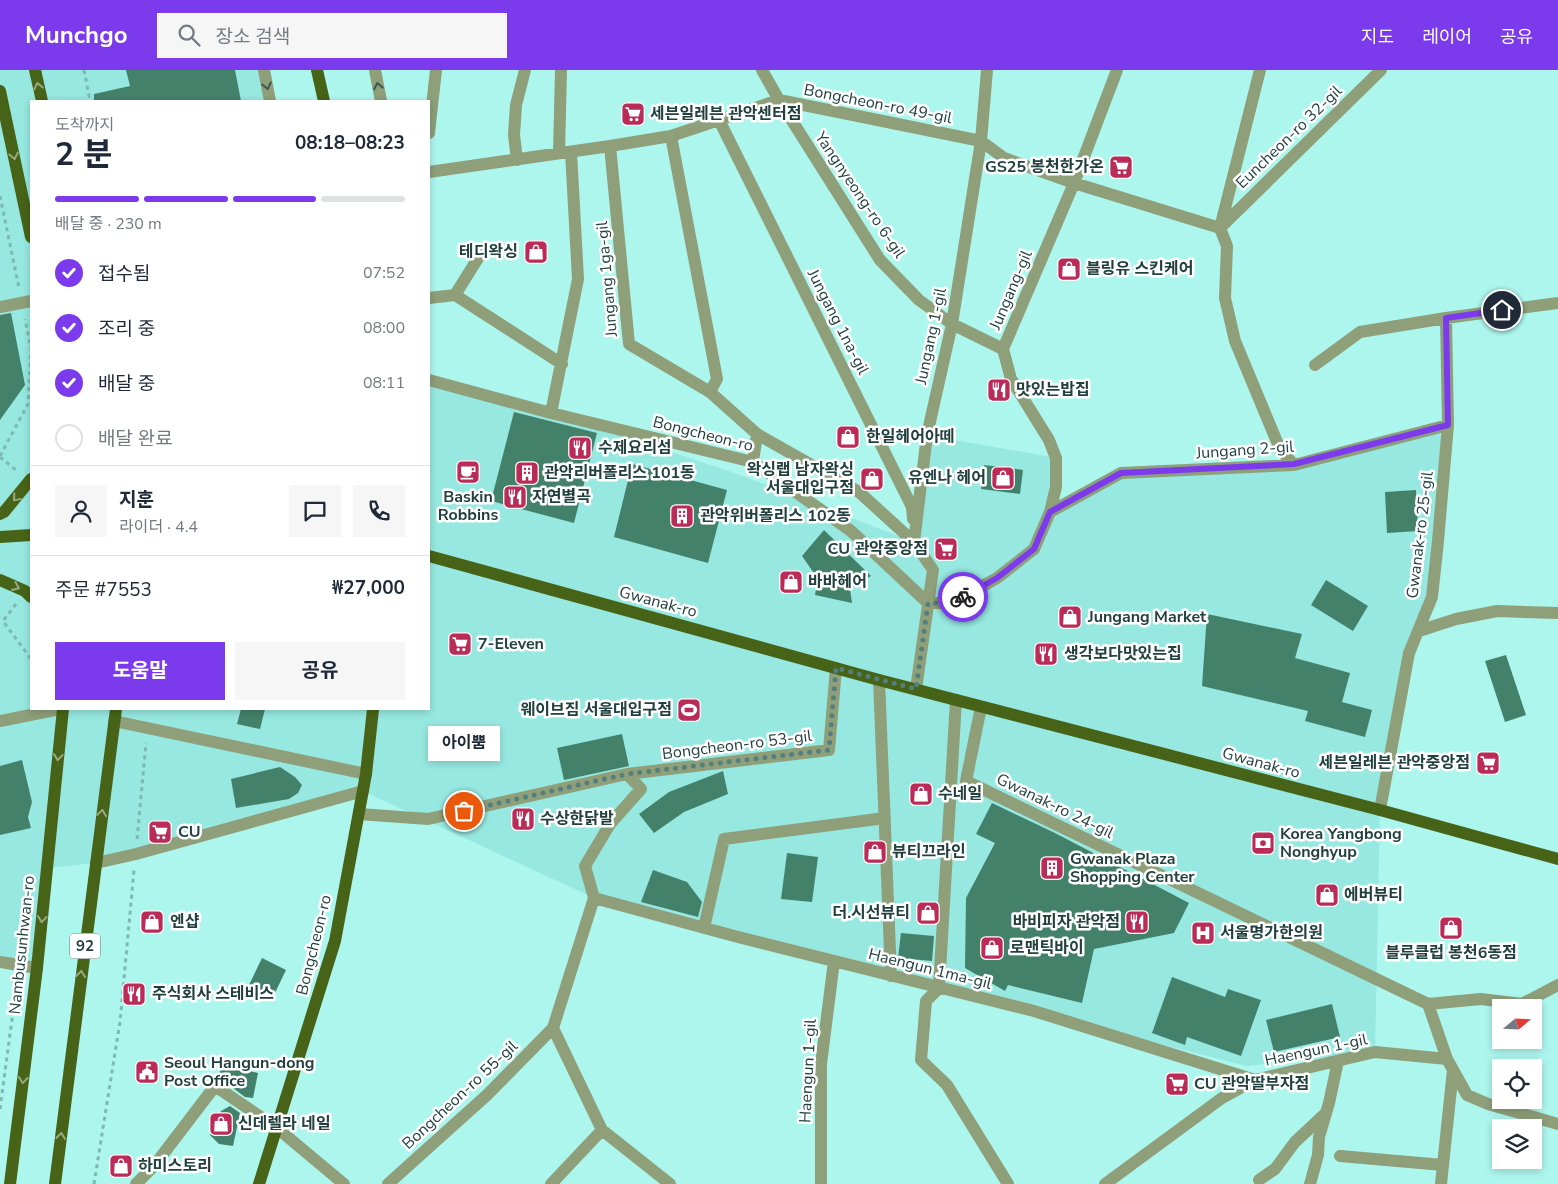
<!DOCTYPE html>
<html lang="ko">
<head>
<meta charset="utf-8">
<style>
	body { margin:0; font-family:"Nunito Sans","Noto Sans KR",sans-serif; background:#f6f6f7; color:#1f2937; height:100vh; display:flex; flex-direction:column; font-size:19px; white-space:nowrap }
	* { box-sizing:border-box; margin:0 }
	p { font-size:16px; color:#747a83 }
	.icon { flex:none; width:28px; height:28px; fill:none; stroke:currentColor; stroke-width:2; stroke-linecap:round; stroke-linejoin:round }
	.map { position:relative; flex:1; overflow:hidden }
	.panel { position:absolute; left:30px; top:30px; width:400px; height:610px; display:flex; flex-direction:column; background:#fff; border-radius:0px; box-shadow:0 2px 8px #0003 }
	.panel>* { flex:none }
	.needle { width:32px; rotate:71deg }
	.tools { position:absolute; left:1492px; top:929px; display:grid; gap:10px }
	.tools a { display:grid; place-items:center; width:50px; height:50px; border-radius:0px; background:#fff; box-shadow:0 2px 8px #0003; font-size:25px }
	.pin { position:absolute; display:grid; place-items:center; width:42px; height:42px; color:#fff; margin:-21px; border:2px solid #fff; border-radius:50%; box-shadow:0 1px 5px #0007 }
	.courier { position:absolute; display:grid; place-items:center; width:50px; height:50px; margin:-25px; border:4px solid #7c3aed; border-radius:50%; background:#fff; color:#222; box-shadow:0 1px 6px #0007 }
	.bubble { position:absolute; height:35px; border-radius:0px; background:#fff; box-shadow:0 2px 8px #0003; font-size:16px; font-weight:700; line-height:35px; text-align:center }
	.headline em { font-style:normal; font-weight:700 }
	.headline div { display:flex; flex-direction:column-reverse }
	.headline { display:flex; align-items:center; justify-content:space-between; height:85px; padding:0 25px }
	h1 { font-size:32px; font-weight:700; line-height:38px }
	.bar { display:grid; grid-template-columns:repeat(4,1fr); gap:8px 5px; align-content:center; height:60px; padding:0 25px }
	.bar i { height:6px; border-radius:4px; background:#e0e1e3 }
	.bar .current { background:#7c3aed }
	.bar p { grid-column:span 4 }
	.line { display:flex; align-items:center; gap:12px; padding:0 25px; border-top:1px solid #e0e1e3 }
	.line div { flex:1 }
	.round { display:grid; place-items:center; flex:none; width:52px; height:52px; border-radius:0px; background:#f6f6f7 }
	ol { padding:0 25px; list-style:none }
	li { display:flex; align-items:center; gap:15px; height:55px }
	li p { margin-inline-start:auto }
	li .icon { padding:5px; border-radius:50%; background:#7c3aed; color:#fff; stroke-width:4 }
	li:last-child { color:#747a83 }
	li i { width:28px; height:28px; border:2px solid #e0e1e3; border-radius:50% }
	.button { display:flex; gap:10px; margin-top:auto; padding:10px 25px }
	.button a { flex:1; height:58px; border-radius:0px; background:#7c3aed; color:#fff; font-size:20px; font-weight:700; line-height:58px; text-align:center }
	.button a+a { background:#f6f6f7; color:#1f2937 }
	header { display:flex; align-items:center; gap:30px; box-sizing:border-box; height:70px; padding:0 25px; background:#7c3aed; color:#fff }
	header strong { font-size:24px }
	nav { display:flex; gap:28px; margin-inline-start:auto; font-size:18px }
	.search { width:350px; height:45px; background:#f6f6f7; display:flex; align-items:center; gap:12px; box-sizing:border-box; padding:0 18px; border-radius:0px; color:#747a83; font-size:19px }
	.map>svg:first-child { display:block }
	.built { fill:#96e8e0 }
	.building { fill:#44816a }
	.lines { fill:none; stroke-linecap:round; stroke-linejoin:round }
	.path { stroke:#7db8b2; stroke-width:3; stroke-dasharray:4 4; stroke-linecap:butt }
	.minor { stroke:#8e9f7a; stroke-width:12 }
	.major { stroke:#476318; stroke-width:12 }
	.oneway { stroke:#9aa980 }
	.oneway2 { stroke:#3d584d }
	.done { stroke:#53807c; stroke-width:5; stroke-dasharray:0 9 }
	.route { stroke:#7c3aed; stroke-width:6 }
	.labels { text-anchor:middle; dominant-baseline:central; stroke-width:5; stroke-linejoin:round; paint-order:stroke }
	.shield { fill:#fff; stroke:#647a78; stroke-width:1 }
	.shield-label { font-size:15px; font-weight:bold; fill:#22413e }
	.street-label { font-size:16px; fill:#22413e; stroke:#fff }
	.poi-label { font-size:16px; font-weight:bold; fill:#22413e; stroke:#fff; text-anchor:start }
</style>
</head>
<body>
<header>
<strong>Munchgo</strong>
<div class="search"><svg class="icon" aria-label="search" viewBox="0 0 24 24"><circle cx="10" cy="10" r="6"/><path d="M15 15l6 6"/></svg>장소 검색</div>
<nav><a>지도</a><a>레이어</a><a>공유</a></nav>
</header>
<div class="map">
<svg width="1558" height="1114" viewBox="0 0 1558 1114">
	<rect width="100%" height="100%" fill="#adf6ee"/>
	<!-- built -->
	<path class="built" d="M0 0H264L270 31H31V639H429V310L551 343 732 402 914 472 927 365 1056 388 1051 441 1121 403 1294 395 1448 355 1438 471 1380 740 1375 982 1247 996 891 906 594 828 363 721 96 793 47 798 37 898 0 892Z"/>
	<!-- building -->
	<path class="building" d="M126 0H235L241 31H94V24L130 16Z
		M11 243 25 315 0 350V245Z
		M514 342 597 363 574 453 491 431Z
		M632 394 727 420 708 493 614 467Z
		M984 395 1023 400 1020 424 981 419Z
		M1416 420 1418 461 1387 463 1385 422Z
		M824 460 871 506 850 519 852 533 815 525 818 509 802 486Z
		M1326 510 1368 536 1353 561 1311 535Z
		M1207 544 1302 564 1295 588 1350 603 1342 632 1372 640 1365 667 1305 651 1308 641 1202 616Z
		M1506 585 1526 645 1505 652 1485 591Z
		M241 639H265L260 659 237 654Z
		M622 664 629 696 564 710 557 678Z
		M22 690 32 732 28 747 31 758 0 765V696Z
		M280 697 295 707 302 715 298 723 289 729 236 738 231 709Z
		M723 701 728 724 684 742 654 763 639 744 669 722Z
		M992 733 1055 763 1189 833 1174 863 1094 879 1082 933 1008 915 1005 921 965 898 966 828 995 773 976 764Z
		M787 783 818 787 812 832 781 829Z
		M653 800 687 812 702 832 698 847 641 832Z
		M901 863 934 866 932 891 898 888Z
		M262 888 286 900 273 927 249 915Z
		M1172 907 1225 927 1228 919 1261 930 1241 986 1187 967 1185 975 1152 963Z
		M1332 934 1340 967 1274 982 1266 950Z
		M222 995 258 1003 253 1028 245 1027 218 1007Z
		M230 1036 240 1043 233 1076 219 1074 210 1065 221 1041Z"/>
	<g class="lines">
		<!-- path -->
		<path class="path" d="M84 0 90 31
			M0 126 19 218
			M0 386 28 334 31 279 25 249
			M0 387 17 401
			M16 534 3 551 31 589
			M137 769 146 673
			M0 1039 17 912
			M94 1114 120 952 134 800"/>
		<!-- minor -->
		<path class="minor" d="M264 0 270 31
			M375 0 381 31
			M762 0 779 30 880 190 919 230 952 254 1003 279
			M1260 0 1220 158 1227 176 1225 228 1235 271 1280 379 1294 395
			M719 50 912 437 913 449
			M429 63 436 0
			M671 66 717 309 710 322 757 364 859 422 914 472
			M610 76 629 274 710 322
			M559 83 561 0
			M517 90 514 65 516 35 525 0
			M429 102 610 76 671 66 779 30 981 71 1004 88 1074 113 1220 158 1381 0
			M455 225 485 177
			M429 228 455 225 562 294
			M0 237 31 231
			M1315 295 1360 262 1446 248 1558 233
			M429 310 551 343 753 392 851 461 928 533
			M551 343 578 209 571 82
			M753 392 757 364
			M1050 442 1121 403 1294 395 1448 355
			M928 533H942L961 528 997 508 1034 479 1050 442 1056 417V388L1049 370 1011 309 1003 279 1074 113 1117 0
			M1419 561 1456 549 1497 541 1558 543
			M879 610 891 906
			M916 619 933 500 914 472 927 365 952 254 981 71 987 0
			M956 630 939 918 926 931 921 990 947 1015 1008 1114
			M981 637 966 711 1428 934 1447 989 1467 1025 1488 1034 1558 1054
			M0 651 60 639
			M114 651 366 704
			M1380 740 1409 583 1432 527 1438 471 1448 355 1446 248
			M359 744 428 749 627 704 829 680 836 598
			M96 793 136 784 363 721
			M594 828 738 867 1034 941 1255 1010
			M594 828 553 958 602 1060 670 1114
			M594 828 585 796 610 754 641 719 627 704
			M704 858 724 769 885 748
			M0 892 37 898
			M1428 934 1481 929 1522 934 1558 915
			M1340 1086 1443 1095
			M1259 1110 1275 1099 1295 1072 1325 1044
			M136 1114 154 1096 215 1016 277 1058 344 1114
			M388 1114 487 1025 553 958
			M551 1114 602 1060
			M821 1114V994L834 891
			M1105 1114 1222 1028 1255 1010 1375 982 1447 989
			M1310 1114 1318 1085 1319 1067 1329 1033 1338 991
			M1441 1114 1453 1000"/>
		<!-- major -->
		<path class="major" d="M35 0 42 31
			M317 0 324 31
			M0 21 31 167
			M0 444 4 442 31 409
			M0 467 31 465
			M429 486 879 610 1380 740 1558 789
			M0 510 25 521 31 527
			M10 1114 37 898 63 639
			M55 1114 116 639
			M259 1114 335 871 366 704 373 639"/>
	</g>
	<!-- one-way arrows -->
	<defs><path id="oneway-chevron" d="M-2-3.5L2.5 0L-2 3.5" fill="none" stroke-width="1.6" stroke-linecap="round" stroke-linejoin="round" transform="scale(1.25)"/></defs>
	<g class="oneway">
		<use href="#oneway-chevron" transform="translate(38 16) rotate(-102)"/>
		<use href="#oneway-chevron" transform="translate(14 86) rotate(78)"/>
		<use href="#oneway-chevron" transform="translate(16 428) rotate(130)"/>
		<use href="#oneway-chevron" transform="translate(16 517) rotate(24)"/>
		<use href="#oneway-chevron" transform="translate(58 687) rotate(96)"/>
		<use href="#oneway-chevron" transform="translate(102 743) rotate(-82)"/>
		<use href="#oneway-chevron" transform="translate(42 849) rotate(96)"/>
		<use href="#oneway-chevron" transform="translate(81 904) rotate(-83)"/>
		<use href="#oneway-chevron" transform="translate(23 1010) rotate(97)"/>
		<use href="#oneway-chevron" transform="translate(61 1066) rotate(-83)"/>
	</g>
	<g class="oneway2">
		<use href="#oneway-chevron" transform="translate(267 16) rotate(78)"/>
		<use href="#oneway-chevron" transform="translate(378 16) rotate(-100)"/>
	</g>
	<g class="lines">
		<!-- done -->
		<path class="done" d="M464 741 627 704 829 680 836 598 916 619 928 533H942L963 527"/>
		<!-- route -->
		<path class="route" d="M963 527 997 508 1034 479 1050 442 1121 403 1294 394 1448 355 1446 248 1502 240"/>
	</g>
	<!-- icons -->
	<defs>
		<g id="supermarket-square" transform="scale(1.25)"><rect x="-9" y="-9" width="18" height="18" rx="4" fill="#ba2b57" stroke="#fff"/><path d="M-6-5.5h2.5l.6 2H6L4.5 2H-2.5L-4.4-4H-6ZM-1.5 3.2a1.3 1.3 0 1 0 .1 0ZM3 3.2a1.3 1.3 0 1 0 .1 0Z" fill="#fff"/></g>
		<g id="shop-square" transform="scale(1.25)"><rect x="-9" y="-9" width="18" height="18" rx="4" fill="#ba2b57" stroke="#fff"/><path d="M-5-2.5h2.3a2.7 3.5 0 0 1 5.4 0H5L5.5 6h-11ZM-1.5-2.5h3a1.5 2.3 0 0 0-3 0Z" fill="#fff"/></g>
		<g id="restaurant-square" transform="scale(1.25)"><rect x="-9" y="-9" width="18" height="18" rx="4" fill="#ba2b57" stroke="#fff"/><path d="M-5-6h1v4h1v-4h1v4h1v-4h1v5L-1.5 .5V6h-2V.5L-5-1ZM5-6V6H3V1.5H1.5Q1.5-4 5-6Z" fill="#fff"/></g>
		<g id="cafe-square" transform="scale(1.25)"><rect x="-9" y="-9" width="18" height="18" rx="4" fill="#ba2b57" stroke="#fff"/><path d="M-5.5-4.5H6V0H3Q3 3.5 0 3.5H-2.5Q-5.5 3.5-5.5 0ZM3-3.2v2h1.7v-2ZM-6 4.5H4V6H-6Z" fill="#fff"/></g>
		<g id="building-square" transform="scale(1.25)"><rect x="-9" y="-9" width="18" height="18" rx="4" fill="#ba2b57" stroke="#fff"/><path d="M-4-6H4V6H1V3H-1V6H-4ZM-2.5-4.3h1.7v1.8h-1.7ZM.8-4.3h1.7v1.8H.8ZM-2.5-1h1.7V.8h-1.7ZM.8-1h1.7V.8H.8Z" fill="#fff"/></g>
		<g id="stadium-square" transform="scale(1.25)"><rect x="-9" y="-9" width="18" height="18" rx="4" fill="#ba2b57" stroke="#fff"/><path d="M0-5a6.5 5 0 1 0 0 10a6.5 5 0 1 0 0-10ZM-3.5-1.8h7v3.6h-7Z" fill="#fff"/></g>
		<g id="bank-square" transform="scale(1.25)"><rect x="-9" y="-9" width="18" height="18" rx="4" fill="#ba2b57" stroke="#fff"/><path d="M-6-4H6V4H-6ZM0-2.3a2.3 2.3 0 1 0 0 4.6a2.3 2.3 0 1 0 0-4.6Z" fill="#fff"/></g>
		<g id="hospital-square" transform="scale(1.25)"><rect x="-9" y="-9" width="18" height="18" rx="4" fill="#ba2b57" stroke="#fff"/><path d="M-5-5h3v3.5h4V-5h3V5h-3V1.5h-4V5h-3Z" fill="#fff"/></g>
		<g id="civic-square" transform="scale(1.25)"><rect x="-9" y="-9" width="18" height="18" rx="4" fill="#ba2b57" stroke="#fff"/><path d="M-.6-6.5H3V-4.5H.6V-3L4-1V1h2V6H-6V1h2V-1L-.6-3ZM-1.2 2.5V6h2.4V2.5Z" fill="#fff"/></g>
	</defs>
	<g fill-rule="evenodd">
		<use href="#supermarket-square" x="633" y="44"/>
		<use href="#supermarket-square" x="1121" y="97"/>
		<use href="#shop-square" x="536" y="182"/>
		<use href="#shop-square" x="1069" y="199"/>
		<use href="#restaurant-square" x="999" y="320"/>
		<use href="#shop-square" x="848" y="367"/>
		<use href="#restaurant-square" x="580" y="378"/>
		<use href="#cafe-square" x="468" y="402"/>
		<use href="#building-square" x="527" y="403"/>
		<use href="#shop-square" x="1003" y="408"/>
		<use href="#shop-square" x="872" y="409"/>
		<use href="#restaurant-square" x="515" y="427"/>
		<use href="#building-square" x="682" y="446"/>
		<use href="#supermarket-square" x="946" y="479"/>
		<use href="#shop-square" x="791" y="512"/>
		<use href="#shop-square" x="1070" y="547"/>
		<use href="#supermarket-square" x="460" y="574"/>
		<use href="#restaurant-square" x="1046" y="584"/>
		<use href="#stadium-square" x="689" y="640"/>
		<use href="#supermarket-square" x="1488" y="693"/>
		<use href="#shop-square" x="921" y="724"/>
		<use href="#restaurant-square" x="523" y="749"/>
		<use href="#supermarket-square" x="160" y="762"/>
		<use href="#bank-square" x="1263" y="773"/>
		<use href="#shop-square" x="875" y="782"/>
		<use href="#building-square" x="1052" y="798"/>
		<use href="#shop-square" x="1327" y="825"/>
		<use href="#shop-square" x="928" y="843"/>
		<use href="#shop-square" x="152" y="852"/>
		<use href="#restaurant-square" x="1137" y="852"/>
		<use href="#shop-square" x="1451" y="858"/>
		<use href="#hospital-square" x="1203" y="863"/>
		<use href="#shop-square" x="992" y="878"/>
		<use href="#restaurant-square" x="134" y="924"/>
		<use href="#civic-square" x="147" y="1002"/>
		<use href="#supermarket-square" x="1177" y="1014"/>
		<use href="#shop-square" x="221" y="1054"/>
		<use href="#shop-square" x="121" y="1096"/>
	</g>
	<g class="labels">
		<!-- shield labels -->
		<rect class="shield" x="70" y="863.5" width="30" height="25" rx="4"/>
		<g class="shield-label">
			<text x="85" y="876">92</text>
		</g>
		<!-- street labels -->
		<g class="street-label">
			<text transform="translate(878 34) rotate(11)">Bongcheon-ro 49-gil</text>
			<text transform="translate(1289 67) rotate(-44)">Euncheon-ro 32-gil</text>
			<text transform="translate(860 125) rotate(56)">Yangnyeong-ro 6-gil</text>
			<text transform="translate(607 209) rotate(-95)">Jungang 1ga-gil</text>
			<text transform="translate(1011 220) rotate(-67)">Jungang-gil</text>
			<text transform="translate(838 252) rotate(63)">Jungang 1na-gil</text>
			<text transform="translate(931 266) rotate(-78)">Jungang 1-gil</text>
			<text transform="translate(703 364) rotate(14)">Bongcheon-ro</text>
			<text transform="translate(1245 380) rotate(-4)">Jungang 2-gil</text>
			<text transform="translate(1420 465) rotate(-83)">Gwanak-ro 25-gil</text>
			<text transform="translate(658 532) rotate(15)">Gwanak-ro</text>
			<text transform="translate(737 675) rotate(-7)">Bongcheon-ro 53-gil</text>
			<text transform="translate(1261 693) rotate(15)">Gwanak-ro</text>
			<text transform="translate(1055 736) rotate(26)">Gwanak-ro 24-gil</text>
			<text transform="translate(22 875) rotate(-84)">Nambusunhwan-ro</text>
			<text transform="translate(314 875) rotate(-76)">Bongcheon-ro</text>
			<text transform="translate(930 899) rotate(14)">Haengun 1ma-gil</text>
			<text transform="translate(1316 980) rotate(-12)">Haengun 1-gil</text>
			<text transform="translate(808 1001) rotate(-87)">Haengun 1-gil</text>
			<text transform="translate(460 1025) rotate(-43)">Bongcheon-ro 55-gil</text>
		</g>
		<!-- poi labels -->
		<g class="poi-label">
			<text x="650" y="44">세븐일레븐 관악센터점</text>
			<text x="1104" y="97" text-anchor="end">GS25 봉천한가온</text>
			<text x="518" y="182" text-anchor="end">테디왁싱</text>
			<text x="1086" y="199">블링유 스킨케어</text>
			<text x="1016" y="320">맛있는밥집</text>
			<text x="866" y="367">한일헤어아떼</text>
			<text x="598" y="378">수제요리섬</text>
			<text x="854" y="400" text-anchor="end">왁싱랩 남자왁싱<tspan x="854" dy="18">서울대입구점</tspan></text>
			<text x="544" y="403">관악리버폴리스 101동</text>
			<text x="986" y="408" text-anchor="end">유엔나 헤어</text>
			<text x="468" y="427" text-anchor="middle">Baskin<tspan x="468" dy="18">Robbins</tspan></text>
			<text x="532" y="427">자연별곡</text>
			<text x="700" y="446">관악위버폴리스 102동</text>
			<text x="928" y="479" text-anchor="end">CU 관악중앙점</text>
			<text x="808" y="512">바바헤어</text>
			<text x="1088" y="547">Jungang Market</text>
			<text x="478" y="574">7-Eleven</text>
			<text x="1064" y="584">생각보다맛있는집</text>
			<text x="672" y="640" text-anchor="end">웨이브짐 서울대입구점</text>
			<text x="1470" y="693" text-anchor="end">세븐일레븐 관악중앙점</text>
			<text x="938" y="724">수네일</text>
			<text x="540" y="749">수상한닭발</text>
			<text x="178" y="762">CU</text>
			<text x="1280" y="764">Korea Yangbong<tspan x="1280" dy="18">Nonghyup</tspan></text>
			<text x="892" y="782">뷰티끄라인</text>
			<text x="1070" y="789">Gwanak Plaza<tspan x="1070" dy="18">Shopping Center</tspan></text>
			<text x="1344" y="825">에버뷰티</text>
			<text x="910" y="843" text-anchor="end">더.시선뷰티</text>
			<text x="170" y="852">엔샵</text>
			<text x="1120" y="852" text-anchor="end">바비피자 관악점</text>
			<text x="1220" y="863">서울명가한의원</text>
			<text x="1010" y="878">로맨틱바이</text>
			<text x="1451" y="883" text-anchor="middle">블루클럽 봉천6동점</text>
			<text x="152" y="924">주식회사 스테비스</text>
			<text x="164" y="993">Seoul Hangun-dong<tspan x="164" dy="18">Post Office</tspan></text>
			<text x="1194" y="1014">CU 관악딸부자점</text>
			<text x="238" y="1054">신데렐라 네일</text>
			<text x="138" y="1096">하미스토리</text>
		</g>
	</g>
</svg>
<div class="tools">
<a><svg class="needle" viewBox="-14 -14 28 28"><path d="M0-13l5 13h-10z" fill="#e53935"/><path d="M0 13l5-13h-10z" fill="#747a83"/></svg></a>
<a><svg class="icon" aria-label="locate" viewBox="0 0 24 24"><circle cx="12" cy="12" r="6"/><path d="M12 2v4M12 18v4M2 12h4M18 12h4"/></svg></a>
<a><svg class="icon" aria-label="layers" viewBox="0 0 24 24"><path d="M12 4l9 5-9 5-9-5zM3 14l9 5 9-5"/></svg></a>
</div>
<div class="pin" style="left:464px;top:741px;background:#ea580c"><svg class="icon" aria-label="bag" viewBox="0 0 24 24"><path d="M5 8h14l-1 12H6zM9 8a3 3 0 0 1 6 0"/></svg></div>
<div class="pin" style="left:1502px;top:240px;background:#1f2937"><svg class="icon" aria-label="home" viewBox="0 0 24 24"><path d="M3 11l9-7 9 7M6 9v11h12V9"/></svg></div>
<div class="courier" style="left:963px;top:527px"><svg class="icon" aria-label="bike" viewBox="0 0 24 24"><circle cx="6" cy="16" r="4"/><circle cx="18" cy="16" r="4"/><path d="M6 16l4-8h5l3 8M10 8l3 8H6M13 5h3"/></svg></div>
<div class="bubble" style="left:428px;top:656px;width:72px">아이뿜</div>
<section class="panel">
<div class="headline"><div><h1>2 분</h1><p>도착까지</p></div><em>08:18–08:23</em></div>
<div class="bar"><i class="current"></i><i class="current"></i><i class="current"></i><i></i><p>배달 중 · 230 m</p></div>
<ol>
<li><svg class="icon" aria-label="check" viewBox="0 0 24 24"><path d="M5 12l5 5 9-10"/></svg>접수됨<p>07:52</p></li>
<li><svg class="icon" aria-label="check" viewBox="0 0 24 24"><path d="M5 12l5 5 9-10"/></svg>조리 중<p>08:00</p></li>
<li><svg class="icon" aria-label="check" viewBox="0 0 24 24"><path d="M5 12l5 5 9-10"/></svg>배달 중<p>08:11</p></li>
<li><i></i>배달 완료</li>
</ol>
<div class="line" style="height:90px"><a class="round"><svg class="icon" aria-label="person" viewBox="0 0 24 24"><circle cx="12" cy="8" r="4"/><path d="M4 21q1-7 8-7t8 7"/></svg></a><div><b>지훈</b><p>라이더 · 4.4</p></div><a class="round"><svg class="icon" aria-label="chat" viewBox="0 0 24 24"><path d="M4 5h16v11H9l-5 4z"/></svg></a><a class="round"><svg class="icon" aria-label="phone" viewBox="0 0 24 24"><path d="M5 4h4l2 5-3 2q2 4 5 5l2-3 5 2v4C11 20 4 13 5 4z"/></svg></a></div>
<div class="line" style="height:65px"><div>주문 #7553</div><b>₩27,000</b></div>
<div class="button"><a>도움말</a><a>공유</a></div>
</section>
</div>
</body>
</html>
